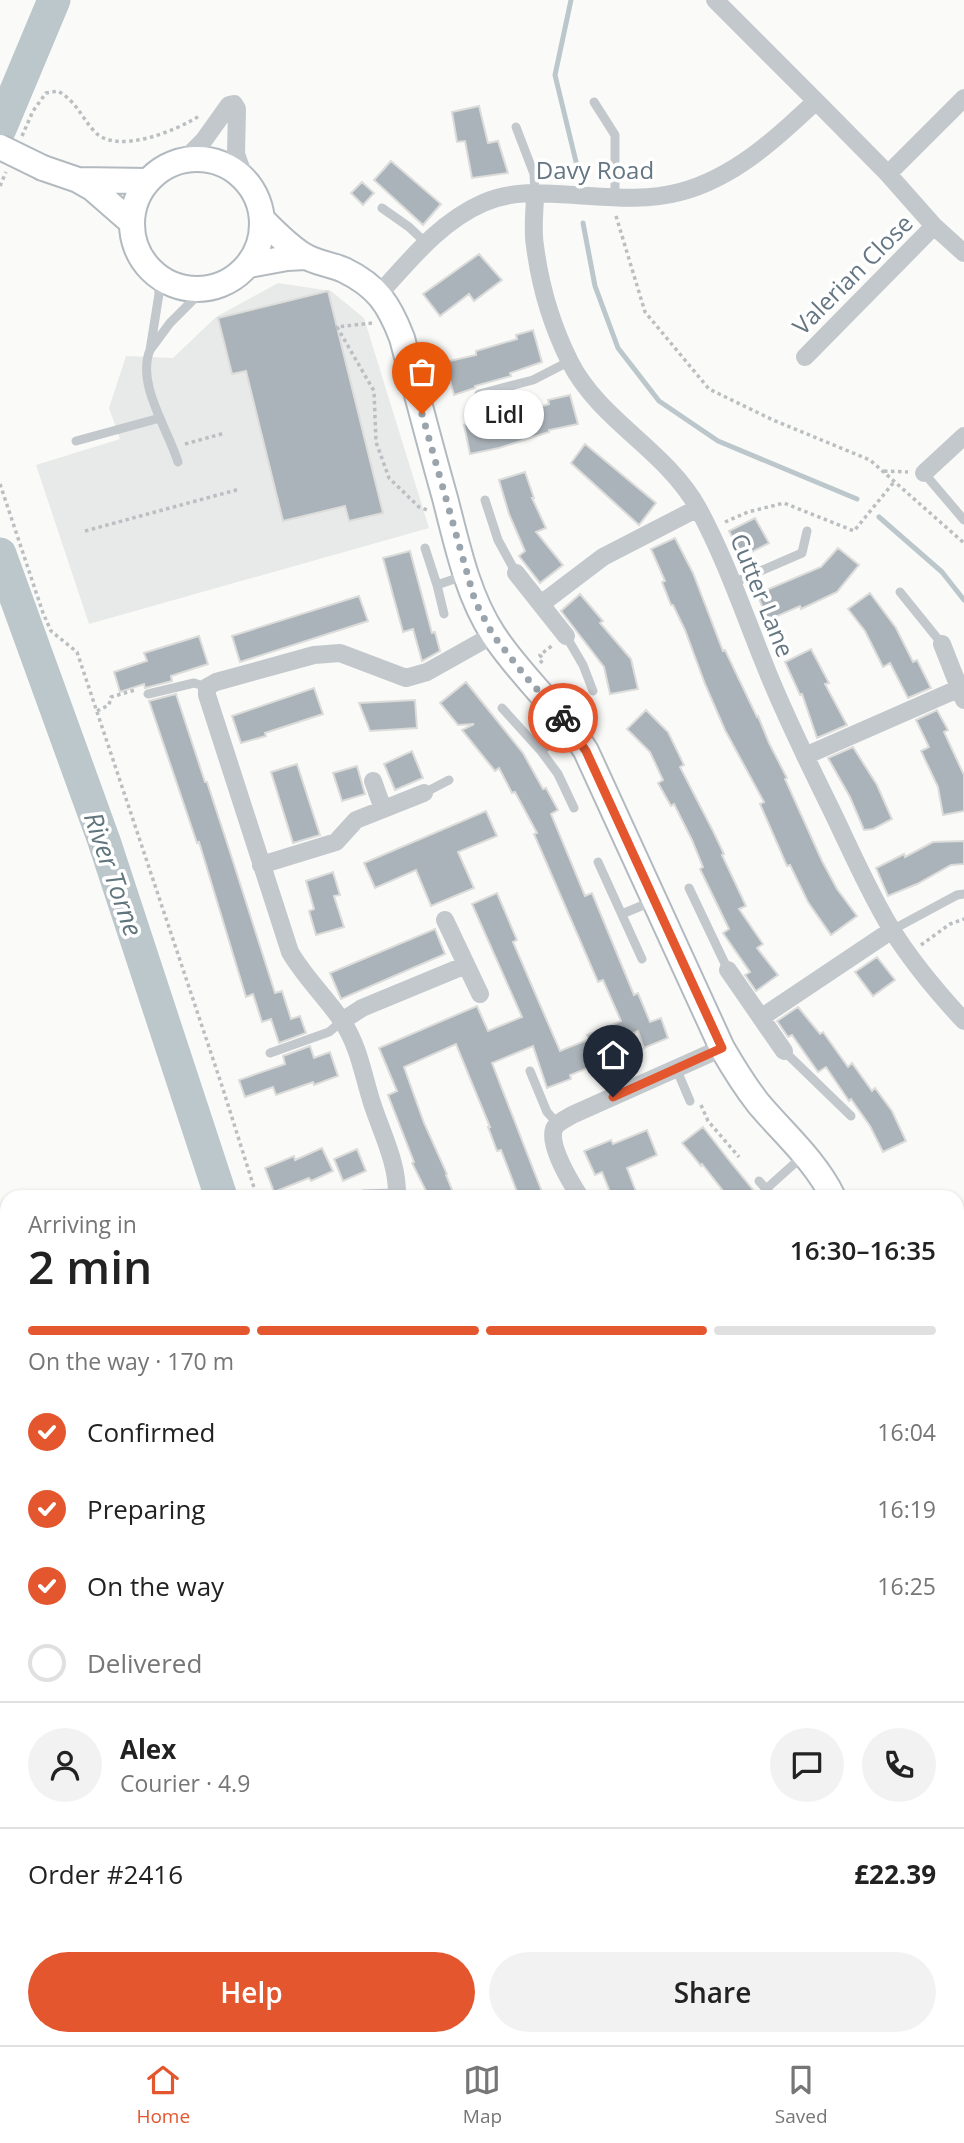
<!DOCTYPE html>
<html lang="en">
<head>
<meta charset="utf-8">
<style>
	body { margin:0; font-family:"Open Sans",sans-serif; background:#f2f2f2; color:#222; height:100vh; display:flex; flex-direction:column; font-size:26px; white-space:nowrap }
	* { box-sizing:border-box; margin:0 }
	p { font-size:23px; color:#767676 }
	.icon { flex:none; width:38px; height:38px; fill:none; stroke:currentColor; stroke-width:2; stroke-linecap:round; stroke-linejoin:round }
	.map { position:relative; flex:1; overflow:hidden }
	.panel { position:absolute; left:0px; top:1190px; width:964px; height:856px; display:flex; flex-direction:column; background:#fff; border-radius:21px 21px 0 0; box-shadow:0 2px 5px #0004 }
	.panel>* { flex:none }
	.pin { position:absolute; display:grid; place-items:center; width:60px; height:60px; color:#fff; margin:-72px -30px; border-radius:50% 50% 50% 0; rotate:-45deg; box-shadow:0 0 7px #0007 }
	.pin .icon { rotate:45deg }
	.courier { position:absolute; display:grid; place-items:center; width:70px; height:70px; margin:-35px; border:5px solid #e4572e; border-radius:50%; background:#fff; color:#222; box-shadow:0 2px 9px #0007 }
	.bubble { position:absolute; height:49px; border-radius:24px; background:#fff; box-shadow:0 2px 5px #0004; font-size:23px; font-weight:600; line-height:49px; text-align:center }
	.summary em { font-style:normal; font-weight:600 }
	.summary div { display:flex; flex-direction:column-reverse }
	.summary { display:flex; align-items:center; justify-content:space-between; height:119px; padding:0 28px }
	h1 { font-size:46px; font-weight:600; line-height:52px }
	.bar { display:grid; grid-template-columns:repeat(4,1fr); gap:10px 7px; align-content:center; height:84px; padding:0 28px }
	.bar i { height:9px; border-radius:5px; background:#e0e0e0 }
	.bar .selected { background:#e4572e }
	.bar p { grid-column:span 4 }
	.line { display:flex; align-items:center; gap:18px; padding:0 28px; border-top:2px solid #e0e0e0 }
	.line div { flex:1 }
	.round { display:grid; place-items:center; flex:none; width:74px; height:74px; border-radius:37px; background:#f2f2f2 }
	ol { padding:0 28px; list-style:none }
	li { display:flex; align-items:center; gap:21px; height:77px }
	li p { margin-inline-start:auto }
	li .icon { padding:7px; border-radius:50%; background:#e4572e; color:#fff; stroke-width:4 }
	li:last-child { color:#767676 }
	li i { width:38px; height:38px; border:4px solid #e0e0e0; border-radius:50% }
	.action { display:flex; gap:14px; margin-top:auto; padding:14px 28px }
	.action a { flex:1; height:80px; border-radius:42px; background:#e4572e; color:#fff; font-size:28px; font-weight:600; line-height:80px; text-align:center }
	.action a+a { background:#f2f2f2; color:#222 }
	.tab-bar { display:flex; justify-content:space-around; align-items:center; height:98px; border-top:2px solid #e0e0e0; background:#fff; font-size:19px; color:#767676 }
	.tab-bar a { display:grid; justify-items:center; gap:4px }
	.tab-bar .selected { color:#e4572e }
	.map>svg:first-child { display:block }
	.built { fill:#e8e9e9 }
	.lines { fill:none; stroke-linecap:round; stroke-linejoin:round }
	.stream { stroke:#bbc7cb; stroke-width:5 }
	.river { stroke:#bbc7cb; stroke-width:33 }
	.building { fill:#aab3b9; stroke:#dcdcda; stroke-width:2 }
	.secondary-casing { stroke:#b3babf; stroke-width:28 }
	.path { stroke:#bbbfc2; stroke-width:3.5; stroke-dasharray:3.5 3.5; stroke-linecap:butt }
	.lane { stroke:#c3c8cc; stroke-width:9 }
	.street { stroke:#c3c8cc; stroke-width:18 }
	.secondary { stroke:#fff; stroke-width:24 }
	.secondary-bridge-casing { stroke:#b3babf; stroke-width:28; stroke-linecap:butt }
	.secondary-bridge { stroke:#fff; stroke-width:24 }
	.done { stroke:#99a4ac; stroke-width:7; stroke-dasharray:0 12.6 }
	.route { stroke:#e4572e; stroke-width:9 }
	.labels { text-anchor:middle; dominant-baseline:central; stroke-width:7; stroke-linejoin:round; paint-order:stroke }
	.street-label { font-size:24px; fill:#657683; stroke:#fff }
	.water-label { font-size:26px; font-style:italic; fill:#60757c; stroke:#fff }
</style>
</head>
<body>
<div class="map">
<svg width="964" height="2045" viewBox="0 0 964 2045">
	<rect width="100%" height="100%" fill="#fafaf8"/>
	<!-- built -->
	<path class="built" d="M278 283 331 291 364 318 429 528 89 624 36 465 120 439 109 408 126 356 173 358 216 317Z
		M0 1384 7 1406V2039H208L210 2045H0Z"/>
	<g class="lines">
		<!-- stream -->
		<path class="stream" d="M571 0 555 75 578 170
			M583 223 595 286 618 348 659 401 718 441 857 499
			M879 517 942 572 964 600"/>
		<!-- river -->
		<path class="river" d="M0 129 54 0
			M0 554 104 841 221 1197
			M497 2039 499 2045"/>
	</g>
	<!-- building -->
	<path class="building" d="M479 106 488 143 498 141 508 173 472 178 465 141 457 142 452 112Z
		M391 161 441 204 423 225 374 180Z
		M362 182 374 193 363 205 351 193Z
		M479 254 502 280 474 301 469 294 440 316 423 294Z
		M328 291 383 513 349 521 345 506 283 521 246 371 232 374 218 318Z
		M533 330 542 362 510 373 511 376 475 386V388L454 395 445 362 476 355V351L517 339 516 335Z
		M570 395 578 424 549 430V432L499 448 470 454 464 425 483 420 484 422 512 413 513 415 549 404 548 400Z
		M585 444 656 503 639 525 571 463Z
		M525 472 534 498H532L546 528 536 532 563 565 540 583 519 556 525 551 509 514 499 480Z
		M755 518 769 543 742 557 729 531Z
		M675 538 693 573 723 651 725 650 757 717 758 716 769 743 787 778 785 779 822 861 837 889 857 916 831 935 808 902 790 865 787 866 760 804 764 802 725 730 705 684 685 630 673 605H671L662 582 665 581 651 549Z
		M838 548 859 565 837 592 801 609 800 606 768 620 757 594 821 567Z
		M410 551 432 633 435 632 440 651 422 661 413 629 403 632 383 558Z
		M870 593 896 628 913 662 917 660 931 688 908 698 890 663 883 667 865 631 848 609Z
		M580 594 603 621 600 623 631 659 638 689 610 694 604 667 561 611Z
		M359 596 368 621 240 662 232 636Z
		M199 636 208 664 171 676 172 681 145 688 144 684 120 692 114 672 147 661 144 653Z
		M811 649 829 683 825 684 847 725 817 738 802 694 800 695 785 662Z
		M466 682 523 753 543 789 546 788 558 810 551 814 585 896 592 893 634 995 638 993 650 1022 661 1018 668 1038 644 1048 638 1031 593 1050 587 1035 621 1021 603 980 598 982 534 834 537 833 515 792 512 793 499 768 495 771 462 730 474 724 458 725 440 703Z
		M314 688 323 714 265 733 266 736 241 743 232 716Z
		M176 694 205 782H207L230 852 275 993 282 991 291 1019 300 1016 306 1033 279 1043 271 1019 262 1022 253 994 246 997 199 842 197 843 149 701Z
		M415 700 417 728 370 731 359 703Z
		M646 710 668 732 684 765 680 767 713 831 724 854 722 855 746 906 739 909 763 944 757 948 778 975 756 991 745 975 750 972 723 933 729 929 700 869 703 867 692 840 674 804 671 806 658 783 663 780 650 752 627 729Z
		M937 710 948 730 944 732 964 775V811L943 815 938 787 921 751 929 747 916 720Z
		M853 747 877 785 892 819 873 829 864 830 850 797 828 758Z
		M412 751 423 778 395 790 384 764Z
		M297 764 320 835 293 843 271 772Z
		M357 766 365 794 342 801 333 773Z
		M486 811 497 836 458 852 474 888 431 906 416 870 375 888 364 863Z
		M964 841V864L951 865 917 884 888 896 876 868 904 854 905 857 933 842Z
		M333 872 340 895 334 896 344 927 316 935 309 911 314 909 306 881Z
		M497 893 517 940 513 942 560 1051 587 1040 596 1065 570 1075 571 1079 547 1088 533 1046 492 1063 544 1197H519L501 1150 497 1151 488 1127H490L456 1044 404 1067 424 1123 447 1174 446 1175 455 1197H429L412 1163 414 1162 388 1095 397 1091 379 1048 477 1006 488 1031 522 1017 472 904Z
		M435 929 445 954 341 999 330 973Z
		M877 957 895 980 873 996 855 972Z
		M798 1007 820 1034 823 1032 848 1067 852 1063 872 1091 875 1088 892 1111 906 1141 883 1152 870 1126 851 1099 849 1101 826 1067 818 1072 792 1035 788 1037 777 1021Z
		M310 1046 314 1058 330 1052 338 1076 314 1085 313 1082 276 1095 273 1087 245 1097 239 1080 285 1064 283 1056Z
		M703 1127 728 1159 759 1197H728L702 1164 701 1166 682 1143Z
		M647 1130 657 1155 627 1168 638 1197H612L602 1172 595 1175 584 1151 611 1140 613 1144Z
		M322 1148 333 1171 311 1181 309 1178 274 1192 265 1168 294 1156 295 1160Z
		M357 1149 366 1171 343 1181 334 1159Z"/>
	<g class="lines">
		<!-- secondary casing -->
		<g class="secondary-casing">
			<path id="secondary" d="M132 224a65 65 0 1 1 130 0a65 65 0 1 1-130 0Z
				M43 168 78 180 92 188 131 222
				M79 180 147 181
				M262 219C275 232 287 245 303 255 315 263 331 264 344 270 377 286 389 304 402 338 416 391 430 445 445 498 457 544 467 594 493 634 520 676 560 709 586 751L722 1048C733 1067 744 1085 758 1103 784 1134 815 1160 833 1197
				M249 265 287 258 305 257
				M957 1431 964 1437"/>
		</g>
		<!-- path -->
		<path class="path" d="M22 136 33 111 46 93 58 91C77 102 81 117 95 132 117 155 176 131 199 116
			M0 186 6 172
			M616 216 645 312 709 389 773 420 870 460 964 543
			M372 323 337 327 374 391 376 442 389 478 419 507 427 510
			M185 444 225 433
			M884 471 908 472
			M0 484 43 613 51 631 77 652 223 1089 257 1197
			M725 522 748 512 784 503 854 531 894 482
			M85 531 240 489
			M540 663 543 660 540 655 553 645
			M97 711 109 705 111 697 135 690
			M921 945 950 924 964 919
			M701 1105 708 1121 739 1157
			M528 2039 531 2045"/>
		<!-- lane -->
		<path class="lane" d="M594 102 615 135V198
			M516 127 534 174 535 193
			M382 208 409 227 426 243
			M158 278 159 294 150 350 170 323 203 290
			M150 350C136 384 168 429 178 462
			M479 394 533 380 570 361
			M76 441 160 418
			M924 473 964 520
			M485 500 498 540 516 573
			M425 548 437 585 444 614
			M733 583 802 553 807 531
			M437 585 466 575
			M900 592 942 644
			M566 636 583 665 593 691
			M148 694 194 683 207 687
			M502 708 541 751 558 774 574 808
			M541 751 570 728
			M424 793 449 780
			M598 862 642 959
			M689 888 728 970
			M622 914 653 901
			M892 930 957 895 964 894
			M784 1051 851 1116
			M270 1053 329 1032 342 1021
			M676 1068 690 1101
			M530 1071 547 1112 558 1124
			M759 1181 773 1197
			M766 1189 804 1155
			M351 1197 363 1194 397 1193
			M0 1796 7 1793"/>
		<!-- street -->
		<path class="street" d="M715 0 816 101
			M184 160 204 140 229 105 234 104 237 109 236 154 245 179
			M888 174 964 98
			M535 193C535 210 532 229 535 246 540 285 552 326 570 362 600 421 666 450 698 508 725 558 743 611 764 663 783 712 807 760 830 807 850 848 868 891 892 930 912 962 938 993 964 1021
			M379 294C411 259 440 222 483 203 516 188 554 194 589 196 619 198 650 200 680 192 734 178 777 138 816 101L888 174 934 226 964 253
			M805 357 934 226
			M924 473 964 436
			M516 573 566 636
			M541 604 603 557 698 508
			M942 644 964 700
			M805 756 960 688
			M373 781 383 809
			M261 865 336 842 356 820 424 793
			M445 920 480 994
			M728 970 784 1051
			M762 1017 892 930
			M342 1021 362 1008 466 965
			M397 1197C398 1163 382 1134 372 1103 363 1075 359 1046 342 1021 326 997 305 978 290 952L207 695V687L216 682 314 655 340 653 406 678 427 672 493 635
			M580 1197C571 1183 548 1146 554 1129 557 1122 566 1119 572 1115L722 1048
			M957 1472 964 1463
			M0 1495 7 1517
			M957 1715 964 1713
			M957 1825 964 1841
			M957 1947 964 1944
			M177 2039 179 2045"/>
		<!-- secondary -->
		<use href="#secondary" class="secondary"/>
		<!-- secondary-bridge casing -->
		<g class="secondary-bridge-casing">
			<path id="secondary-bridge" d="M0 147 43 168"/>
		</g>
		<!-- secondary-bridge -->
		<use href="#secondary-bridge" class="secondary-bridge"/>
	</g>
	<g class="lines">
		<!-- done -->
		<path class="done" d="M422 414 475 601 493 635 526 677 563 718"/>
		<!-- route -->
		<path class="route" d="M563 718 586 751 722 1048 613 1097"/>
	</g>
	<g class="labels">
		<!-- street labels -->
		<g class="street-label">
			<text x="595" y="169">Davy Road</text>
			<text transform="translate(852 274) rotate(-45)">Valerian Close</text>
			<text transform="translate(763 595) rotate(68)">Cutter Lane</text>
		</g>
		<!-- water labels -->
		<g class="water-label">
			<text transform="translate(114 874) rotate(71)">River Torne</text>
		</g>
	</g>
</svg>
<div class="pin" style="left:422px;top:414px;background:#ea580c"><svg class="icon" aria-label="bag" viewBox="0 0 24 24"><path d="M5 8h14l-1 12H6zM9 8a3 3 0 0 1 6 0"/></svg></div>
<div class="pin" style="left:613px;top:1097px;background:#1f2937"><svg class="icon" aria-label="home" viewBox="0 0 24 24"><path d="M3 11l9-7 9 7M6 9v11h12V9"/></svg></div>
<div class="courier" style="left:563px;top:718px"><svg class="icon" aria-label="bike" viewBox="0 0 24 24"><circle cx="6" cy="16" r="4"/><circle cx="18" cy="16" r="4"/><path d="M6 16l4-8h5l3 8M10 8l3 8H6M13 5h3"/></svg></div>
<div class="bubble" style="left:464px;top:390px;width:80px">Lidl</div>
<section class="panel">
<div class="summary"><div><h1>2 min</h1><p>Arriving in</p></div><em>16:30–16:35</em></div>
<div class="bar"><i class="selected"></i><i class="selected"></i><i class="selected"></i><i></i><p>On the way · 170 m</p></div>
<ol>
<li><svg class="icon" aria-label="check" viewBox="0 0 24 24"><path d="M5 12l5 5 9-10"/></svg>Confirmed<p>16:04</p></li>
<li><svg class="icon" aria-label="check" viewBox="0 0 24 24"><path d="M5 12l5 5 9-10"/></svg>Preparing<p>16:19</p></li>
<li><svg class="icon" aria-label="check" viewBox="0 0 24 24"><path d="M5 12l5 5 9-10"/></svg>On the way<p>16:25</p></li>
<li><i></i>Delivered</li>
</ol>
<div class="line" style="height:126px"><a class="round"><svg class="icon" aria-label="person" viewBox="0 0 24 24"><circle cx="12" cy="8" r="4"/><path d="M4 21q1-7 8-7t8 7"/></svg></a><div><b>Alex</b><p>Courier · 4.9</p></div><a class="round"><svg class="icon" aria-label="chat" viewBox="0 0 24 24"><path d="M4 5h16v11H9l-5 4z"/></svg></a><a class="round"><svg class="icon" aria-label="phone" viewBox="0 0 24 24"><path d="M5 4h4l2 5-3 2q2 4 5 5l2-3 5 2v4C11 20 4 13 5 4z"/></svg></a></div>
<div class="line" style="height:91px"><div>Order #2416</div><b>£22.39</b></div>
<div class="action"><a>Help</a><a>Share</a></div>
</section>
</div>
<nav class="tab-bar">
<a class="selected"><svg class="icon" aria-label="home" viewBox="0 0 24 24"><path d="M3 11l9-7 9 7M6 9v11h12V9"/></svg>Home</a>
<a><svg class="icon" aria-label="map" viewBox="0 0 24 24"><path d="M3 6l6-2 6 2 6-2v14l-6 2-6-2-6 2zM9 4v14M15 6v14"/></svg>Map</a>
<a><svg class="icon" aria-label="saved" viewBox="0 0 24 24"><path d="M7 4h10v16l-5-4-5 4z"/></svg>Saved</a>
</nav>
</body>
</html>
